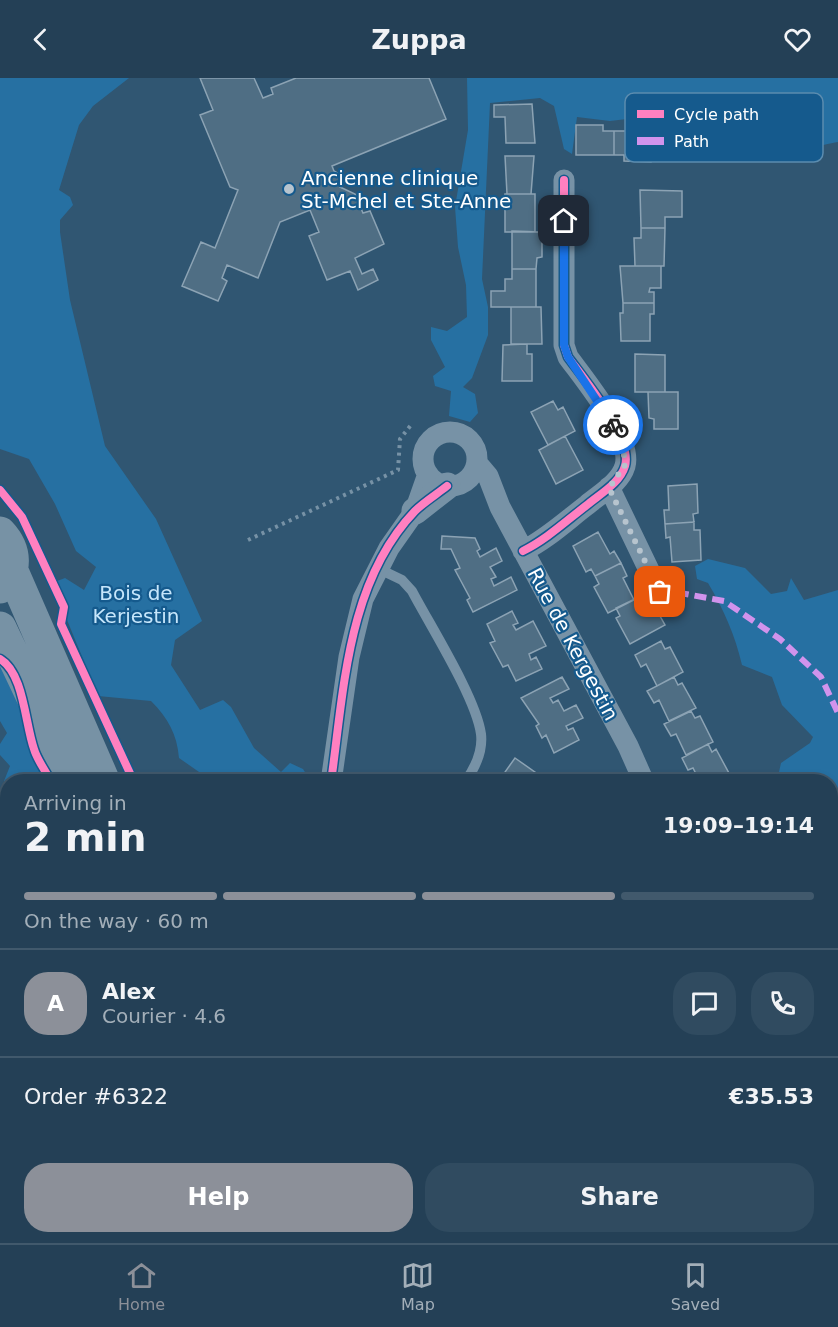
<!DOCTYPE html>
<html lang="en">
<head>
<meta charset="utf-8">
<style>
	body { margin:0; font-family:"DejaVu Sans",sans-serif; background:#304b60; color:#f1f3f6; height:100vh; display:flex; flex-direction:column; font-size:22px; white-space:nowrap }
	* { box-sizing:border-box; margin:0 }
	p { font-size:20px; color:#a3afb9 }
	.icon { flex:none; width:33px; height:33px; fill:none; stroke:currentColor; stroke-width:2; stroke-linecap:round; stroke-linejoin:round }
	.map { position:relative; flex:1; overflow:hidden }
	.details { position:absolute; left:0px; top:696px; width:838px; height:470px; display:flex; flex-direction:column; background:#244056; border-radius:24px 24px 0 0; box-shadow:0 3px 9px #0003,0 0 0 2px #41596c }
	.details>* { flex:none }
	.pin { position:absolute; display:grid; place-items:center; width:51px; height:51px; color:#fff; margin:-26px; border-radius:12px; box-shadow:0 3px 9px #0006 }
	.courier { position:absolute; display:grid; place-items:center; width:60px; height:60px; margin:-30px; border:4px solid #1a73e8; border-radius:50%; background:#fff; color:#222; box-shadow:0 2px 8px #0007 }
	.headline em { font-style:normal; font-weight:700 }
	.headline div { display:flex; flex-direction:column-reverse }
	.headline { display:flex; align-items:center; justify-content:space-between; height:102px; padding:0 24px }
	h1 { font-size:39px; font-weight:700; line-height:45px }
	.bar { display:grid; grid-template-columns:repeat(4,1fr); gap:9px 6px; align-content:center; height:72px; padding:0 24px }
	.bar i { height:8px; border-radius:4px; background:#41596c }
	.bar .on { background:#8c9099 }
	.bar p { grid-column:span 4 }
	.line { display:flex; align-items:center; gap:15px; padding:0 24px; border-top:2px solid #41596c }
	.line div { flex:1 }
	.round { display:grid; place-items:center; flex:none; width:63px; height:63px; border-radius:24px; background:#304b60 }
	.action { display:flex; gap:12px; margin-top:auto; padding:12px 24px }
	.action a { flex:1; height:69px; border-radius:24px; background:#8c9099; color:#fff; font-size:24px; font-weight:700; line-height:69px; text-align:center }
	.action a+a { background:#304b60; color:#f1f3f6 }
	header { display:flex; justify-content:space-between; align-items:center; height:78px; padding:0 24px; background:#244056; font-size:27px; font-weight:700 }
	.menu { display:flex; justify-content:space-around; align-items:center; height:84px; border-top:2px solid #41596c; background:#244056; font-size:16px; color:#a3afb9 }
	.menu a { display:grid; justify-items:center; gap:3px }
	.menu .on { color:#8c9099 }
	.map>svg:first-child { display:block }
	.green { fill:#2670a2 }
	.building { fill:#4f6e84; stroke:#8ca3b4; stroke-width:1.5 }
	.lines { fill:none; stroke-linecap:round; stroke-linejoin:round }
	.path { stroke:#7792a6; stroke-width:4; stroke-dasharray:3 4.5; stroke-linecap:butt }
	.service { stroke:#7792a6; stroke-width:10 }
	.minor { stroke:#7792a6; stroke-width:21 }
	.tertiary { stroke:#7792a6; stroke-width:27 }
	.primary { stroke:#7792a5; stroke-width:33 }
	.quiet { stroke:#d193ec; stroke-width:6; stroke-dasharray:12 6; stroke-linecap:butt }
	.cycleway-casing { stroke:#155a8d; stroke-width:11 }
	.cycleway { stroke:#ff80c0; stroke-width:8 }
	.done { stroke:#b7c4ce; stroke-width:6; stroke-dasharray:0 10.8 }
	.route { stroke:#1a73e8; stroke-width:8 }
	.poi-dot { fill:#b7c4ce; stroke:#155a8d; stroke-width:2 }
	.labels { text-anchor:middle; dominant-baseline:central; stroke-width:4.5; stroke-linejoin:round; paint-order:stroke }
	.poi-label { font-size:20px; fill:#fff; stroke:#155a8d; text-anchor:start }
	.park-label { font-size:20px; fill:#c6e6fb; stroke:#155a8d }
	.street-label { font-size:20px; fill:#fff; stroke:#155a8d }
	.key { fill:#155a8d; stroke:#5b8caf; stroke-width:1.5 }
	.key-label { font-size:16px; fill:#fff }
</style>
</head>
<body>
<header><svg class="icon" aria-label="back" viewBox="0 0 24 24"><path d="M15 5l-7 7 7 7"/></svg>Zuppa<svg class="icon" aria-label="heart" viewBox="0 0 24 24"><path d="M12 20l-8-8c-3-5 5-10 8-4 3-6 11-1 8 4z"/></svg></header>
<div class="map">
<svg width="838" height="1165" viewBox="0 0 838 1165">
	<rect width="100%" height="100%" fill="#305672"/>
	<!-- green -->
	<path class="green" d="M0 0H129L93 28 79 47 59 112 70 119 73 127 60 142V154L70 222 105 368 156 441 202 543 175 562 171 587 200 632 223 622 231 629 254 670 281 694 290 685 303 691 308 699 307 703H212L179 680C177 656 168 640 151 623L98 618 52 505 65 500 84 512 96 489 76 473 55 426 29 381 0 371Z
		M467 0H838V64C810 69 734 90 709 79 699 74 693 65 688 56L656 50 651 37 638 35 635 40 610 43 577 39 572 76 564 71 554 28 540 20 490 25 482 201 488 229V257L472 300 463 309 475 316 478 335 470 344 449 338 451 313 435 308 433 298 445 289 431 262V249L447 253 467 239 466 207 458 169 455 129 468 52Z
		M708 481 745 490 771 516 787 513 791 500 804 522 838 512V801L831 803V704L777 703 781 685 810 665 813 659 782 627 772 599 742 587C735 557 724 532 708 505L697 501 695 488Z
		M0 559 70 703 8 704 7 730 4 728V703L10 688 0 677V666L7 655 0 643Z
		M831 873 838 892V1165H530L524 1158H831Z
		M225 1158H294L288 1165H228Z
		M345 1158H429L425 1165H347Z"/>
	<!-- building -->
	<path class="building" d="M200 0H254L263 20 273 16 271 10 296 0H429L446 41 332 88 334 93 344 99 340 109 355 116 363 135 370 133 384 166 355 180 362 196 373 191 378 202 358 212 350 193 327 202 309 158 319 154 310 132 280 144 258 200 227 187 222 200 227 203 218 223 182 208 201 164 215 170 238 112 230 109 200 37 213 32Z
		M532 26 535 65H506L505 39H494V27Z
		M628 41H649L651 84 624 83V77H614V53H628Z
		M576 47H603V53H614V77H576Z
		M505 78H534L531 116H507Z
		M640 112 682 113V139H665V150H641Z
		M505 116H535V154H505Z
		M641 150H665L664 188H635L634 160H641Z
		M512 153 542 154V179L537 180 536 191H512Z
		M620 188H661V210H650L649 214H654V225H623Z
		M512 191H536V229H491V213H505V201H512Z
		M623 225H654V236H650V263H621L620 235H623Z
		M511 229H541L542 266H511Z
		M527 266V276H532V303H502L503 267Z
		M635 276 665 277V314H635Z
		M648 314H678V351H654V341L649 340Z
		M553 323 558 332 563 329 575 353 548 367 531 334Z
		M565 358 583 392 556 406 539 372Z
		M697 406 698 435 693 436 694 444 665 446 664 432H669L668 408Z
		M694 444V452H700L701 482 672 484 670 459 666 460 665 446Z
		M598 454 610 476 614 473 621 485 595 498 591 491 586 494 573 468Z
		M442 458 475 460 480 471 477 473 480 479 496 470 502 483 490 489 496 499 491 501 494 508 511 499 517 512 473 534 467 522 470 520 455 492 460 490 451 471H441Z
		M621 485 627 498 623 500 634 522 608 535 594 509 599 506 595 498Z
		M643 517 649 529 644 531 647 536 656 531 665 547 630 566 616 540 620 538 616 530Z
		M512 533 518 545 513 547 516 552 533 543 546 568 529 576 531 582 536 579 542 591 516 603 508 587 503 589 490 565 495 563 487 546Z
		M661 563 665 571 670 569 683 594 657 608 646 586 641 589 635 577Z
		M562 599 569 611 550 620 553 625 558 622 564 633 576 627 583 640 566 648 568 652 573 650 579 662 554 675 546 657 542 660 536 648 539 646 521 620Z
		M674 599 678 607 682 605 696 630 669 643 659 622 654 625 647 613Z
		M691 633 695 640 700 638 713 664 686 677 676 656 671 658 664 646Z
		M708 666 712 674 716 671 730 697 719 704H700L693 690 688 692 682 680Z
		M515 680 549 704H498Z
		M0 1004 8 1007V1128L1 1126 0 1131Z
		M48 1158H112L111 1165H46Z"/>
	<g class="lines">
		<!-- path -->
		<path class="path" d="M248 462 398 392 400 361 411 347
			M0 997 8 999"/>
		<!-- service -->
		<path class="service" d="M377 490 402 502 412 513C431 549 476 620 481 656 483 673 475 690 465 704"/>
		<!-- minor -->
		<path class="minor" d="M423 381a27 27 0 1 1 54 0a27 27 0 1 1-54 0Z
			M477 385 488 398 500 429 628 668 644 704
			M609 409 660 515
			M523 473C547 461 566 443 587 427 600 416 620 405 625 388 633 360 584 301 568 279L564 267V102
			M331 704 349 579 363 521 389 470 415 433 428 396
			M0 787 8 797
			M0 877 8 856
			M831 974 838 972
			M191 1158 194 1165
			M34 1165 35 1158
			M633 1165 636 1158
			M672 1165 675 1158"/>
		<!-- tertiary -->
		<path class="tertiary" d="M415 433 447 408"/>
		<!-- primary -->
		<path class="primary" d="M0 455C16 472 17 493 0 509
			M12 493 104 704
			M0 550 73 704
			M279 1158 283 1165
			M317 1158 320 1165"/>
		<!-- quiet -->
		<path class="quiet" d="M660 515 664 512 724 523 780 561 821 599 838 635"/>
		<!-- cycleway casing -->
		<g class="cycleway-casing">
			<path id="cycleway" d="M0 412 22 439 64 529 61 546 134 704
				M523 473C547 461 566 443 587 427 600 416 620 405 625 388 633 360 584 301 568 279L564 267V102
				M0 581C24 595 25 646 34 671 37 682 46 693 51 704
				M331 704C344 612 347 504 415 433 424 424 437 416 447 408"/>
		</g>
		<!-- cycleway -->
		<use href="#cycleway" class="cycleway"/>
	</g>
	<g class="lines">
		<!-- done -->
		<path class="done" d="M613 347 623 368 625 387 609 410 660 514"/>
		<!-- route -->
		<path class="route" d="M564 143V267L568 279 613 347"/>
	</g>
	<!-- markers -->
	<circle class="poi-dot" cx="289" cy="111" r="6"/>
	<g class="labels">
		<!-- poi labels -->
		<g class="poi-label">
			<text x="301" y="100">Ancienne clinique<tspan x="301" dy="23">St-Mchel et Ste-Anne</tspan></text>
		</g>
		<!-- park labels -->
		<g class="park-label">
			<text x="136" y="515">Bois de<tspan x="136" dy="23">Kerjestin</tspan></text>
		</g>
		<!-- street labels -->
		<g class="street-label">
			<text transform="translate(573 566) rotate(62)">Rue de Kergestin</text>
		</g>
	</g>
	<!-- legend -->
	<rect x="625" y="15" width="198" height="69" rx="9" class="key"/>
	<rect x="637" y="32" width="27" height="8" fill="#ff80c0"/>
	<rect x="637" y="59" width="27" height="8" fill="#d193ec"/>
	<g class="key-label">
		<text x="674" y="42">Cycle path</text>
		<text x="674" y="69">Path</text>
	</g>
</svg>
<div class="pin" style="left:660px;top:514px;background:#ea580c"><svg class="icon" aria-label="bag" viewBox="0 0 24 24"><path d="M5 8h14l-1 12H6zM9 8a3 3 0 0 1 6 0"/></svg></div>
<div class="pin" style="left:564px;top:143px;background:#1f2937"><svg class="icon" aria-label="home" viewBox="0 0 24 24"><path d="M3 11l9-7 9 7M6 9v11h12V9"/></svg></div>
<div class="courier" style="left:613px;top:347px"><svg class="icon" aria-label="bike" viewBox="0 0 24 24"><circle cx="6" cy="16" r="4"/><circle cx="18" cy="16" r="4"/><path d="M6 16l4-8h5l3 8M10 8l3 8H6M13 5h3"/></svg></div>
<section class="details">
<div class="headline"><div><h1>2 min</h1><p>Arriving in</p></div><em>19:09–19:14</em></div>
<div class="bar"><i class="on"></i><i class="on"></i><i class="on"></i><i></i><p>On the way · 60 m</p></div>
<div class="line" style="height:108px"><b class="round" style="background:#8c9099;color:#fff">A</b><div><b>Alex</b><p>Courier · 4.6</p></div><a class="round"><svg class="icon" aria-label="chat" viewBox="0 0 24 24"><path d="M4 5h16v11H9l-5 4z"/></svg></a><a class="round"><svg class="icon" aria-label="phone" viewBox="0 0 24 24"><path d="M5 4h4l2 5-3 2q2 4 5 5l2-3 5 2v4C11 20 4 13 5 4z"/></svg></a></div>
<div class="line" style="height:78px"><div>Order #6322</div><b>€35.53</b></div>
<div class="action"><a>Help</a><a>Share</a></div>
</section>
</div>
<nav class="menu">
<a class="on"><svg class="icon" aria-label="home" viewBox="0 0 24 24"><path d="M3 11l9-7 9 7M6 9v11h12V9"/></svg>Home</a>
<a><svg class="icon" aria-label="map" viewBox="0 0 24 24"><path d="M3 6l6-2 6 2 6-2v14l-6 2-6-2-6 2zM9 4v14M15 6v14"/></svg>Map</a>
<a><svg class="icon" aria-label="saved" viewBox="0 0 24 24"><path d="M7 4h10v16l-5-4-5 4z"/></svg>Saved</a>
</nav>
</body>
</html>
